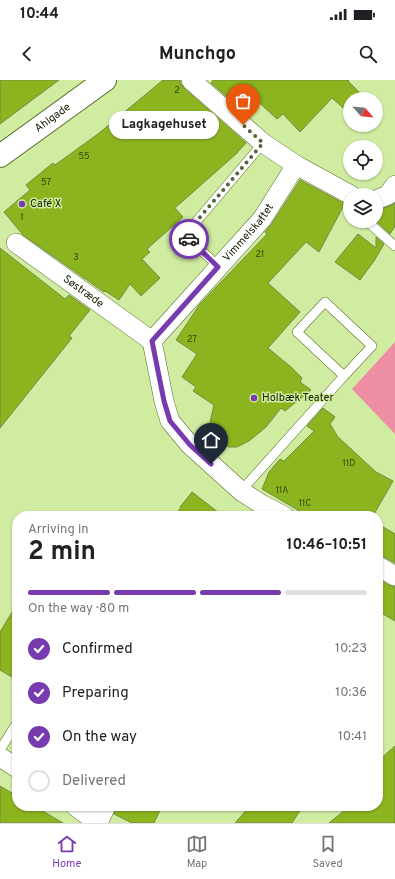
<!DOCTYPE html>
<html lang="en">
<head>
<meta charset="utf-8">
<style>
	body { margin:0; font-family:Overpass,sans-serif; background:#f2f2f2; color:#202124; height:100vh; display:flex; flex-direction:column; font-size:15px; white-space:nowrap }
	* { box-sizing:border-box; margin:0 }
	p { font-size:13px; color:#757577 }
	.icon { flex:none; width:22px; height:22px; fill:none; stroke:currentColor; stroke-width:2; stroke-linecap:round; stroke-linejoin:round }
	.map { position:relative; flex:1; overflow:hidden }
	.panel { position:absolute; left:12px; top:431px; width:371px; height:300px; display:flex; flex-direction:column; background:#fff; border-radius:16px; box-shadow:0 1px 3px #0004 }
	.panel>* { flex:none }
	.needle { width:26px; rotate:117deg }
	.controls { position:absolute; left:343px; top:12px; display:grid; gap:8px }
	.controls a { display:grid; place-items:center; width:40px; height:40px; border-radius:50%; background:#fff; box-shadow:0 1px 3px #0004; font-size:20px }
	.pin { position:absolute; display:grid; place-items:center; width:34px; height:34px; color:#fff; margin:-41px -17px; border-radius:50% 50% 50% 0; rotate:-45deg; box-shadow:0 0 4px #0007 }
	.pin .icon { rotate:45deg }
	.courier { position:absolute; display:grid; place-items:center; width:40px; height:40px; margin:-20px; border:3px solid #773aaf; border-radius:50%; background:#fff; color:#222; box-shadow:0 1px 5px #0007 }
	.bubble { position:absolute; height:28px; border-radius:14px; background:#fff; box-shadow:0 1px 3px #0004; font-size:13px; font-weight:700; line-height:28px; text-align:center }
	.overview em { font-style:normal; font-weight:700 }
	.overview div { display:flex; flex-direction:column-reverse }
	.overview { display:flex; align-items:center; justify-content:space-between; height:68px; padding:0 16px }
	h1 { font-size:26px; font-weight:700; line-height:30px }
	.bar { display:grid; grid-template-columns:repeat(4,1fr); gap:6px 4px; align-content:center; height:48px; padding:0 16px }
	.bar i { height:5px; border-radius:3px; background:#e0e0e0 }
	.bar .on { background:#773aaf }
	.bar p { grid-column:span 4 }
	ol { padding:0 16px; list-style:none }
	li { display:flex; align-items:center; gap:12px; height:44px }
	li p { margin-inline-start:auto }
	li .icon { padding:4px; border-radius:50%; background:#773aaf; color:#fff; stroke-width:4 }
	li:last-child { color:#757577 }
	li i { width:22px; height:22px; border:2px solid #e0e0e0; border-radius:50% }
	.status { display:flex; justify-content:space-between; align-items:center; height:28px; padding:0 20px; background:#fff; direction:ltr }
	.status svg { height:11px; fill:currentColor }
	header { display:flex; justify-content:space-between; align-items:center; height:52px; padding:0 16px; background:#fff; font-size:18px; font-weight:700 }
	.tab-bar { display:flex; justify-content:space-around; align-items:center; height:56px; border-top:1px solid #e0e0e0; background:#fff; font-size:11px; color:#757577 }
	.tab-bar a { display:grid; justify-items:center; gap:2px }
	.tab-bar .on { color:#773aaf }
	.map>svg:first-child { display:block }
	.green { fill:#ee8ea5 }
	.building { fill:#8cb41f; stroke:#738b44 }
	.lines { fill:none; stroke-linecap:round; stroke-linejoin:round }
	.service-casing { stroke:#586e26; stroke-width:10 }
	.minor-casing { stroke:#586e26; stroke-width:20 }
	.tertiary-casing { stroke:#586e26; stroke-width:24 }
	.service { stroke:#fff; stroke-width:9 }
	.minor { stroke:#fff; stroke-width:19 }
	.tertiary { stroke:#fff; stroke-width:22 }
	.done { stroke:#566539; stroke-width:4; stroke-dasharray:0 7.2 }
	.route { stroke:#773aaf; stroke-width:5 }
	.poi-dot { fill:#773aaf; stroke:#d0eca1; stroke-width:1.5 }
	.labels { text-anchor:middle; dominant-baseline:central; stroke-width:3; stroke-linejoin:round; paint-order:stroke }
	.number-label { font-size:9px; fill:#324308 }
	.street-label { font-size:11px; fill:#141d01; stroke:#d0eca1 }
	.poi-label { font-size:11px; fill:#141d01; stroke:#d0eca1; text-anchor:start }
</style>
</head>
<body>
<div class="status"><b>10:44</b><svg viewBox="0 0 49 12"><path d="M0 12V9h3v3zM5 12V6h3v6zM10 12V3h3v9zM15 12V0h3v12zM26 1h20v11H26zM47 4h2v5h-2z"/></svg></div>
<header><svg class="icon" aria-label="back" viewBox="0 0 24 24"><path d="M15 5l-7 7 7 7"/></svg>Munchgo<svg class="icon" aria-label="search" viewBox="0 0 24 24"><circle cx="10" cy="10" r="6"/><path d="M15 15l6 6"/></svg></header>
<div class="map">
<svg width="395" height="743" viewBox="0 0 395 743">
	<rect width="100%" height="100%" fill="#d0eca1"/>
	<!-- green -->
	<path class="green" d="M395 262V354L352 309Z"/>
	<!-- building -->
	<path class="building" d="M0 0H59L0 44Z
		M163 0H180L181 4 184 8 246 63 236 74 175 128 183 137 147 169 150 172 142 179 160 198 141 216 130 204 119 220 105 211 104 212 23 155 4 132 30 110 26 105 53 83 55 85 98 54Z
		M213 0H349L348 1 366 19H350V34L332 18 300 52 283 34 277 39 252 16 240 28 211 3Z
		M300 100 343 123V127L319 172 306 162 268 203 300 232 268 268 291 287 302 298 300 302 311 310 285 331 281 328 266 347 249 361 237 367H229L221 363 211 352 210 342 214 325 193 311 196 307 182 297 197 274 176 260 200 224 267 154 265 152 271 145Z
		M395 123V146L390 154 376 141V133L378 130 392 125Z
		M358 154 376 168V157L384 164 374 181 360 200 335 182Z
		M0 168 65 219 69 215 90 230 69 256 72 258 0 348Z
		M323 328 335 337 330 344 338 357 376 392 393 401 373 436H308L262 409 269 392 280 379 284 381 314 351 307 346Z
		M192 412 223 436H175L181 427H180Z
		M378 444 395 454V483L384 477 378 475Z
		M378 499 389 505 395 507V541L378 531Z
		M17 524V600L0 590V552Z
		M395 666V743H329L350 726H378V681Z
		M0 706 17 716V726H34L63 743H0Z
		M117 726H162L154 743H132L114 734Z
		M250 726H303L292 743H235Z"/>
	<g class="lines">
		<!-- service casing -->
		<g class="service-casing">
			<path id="service" d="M369 141 370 144 395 166
				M219 187 185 155 263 63
				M241 411 344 296 297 252 325 222 372 266 344 296
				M0 670 17 643"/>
		</g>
		<!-- minor casing -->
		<g class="minor-casing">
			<g id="minor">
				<path d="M191 0 263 63 296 85"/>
				<path d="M376 120 388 115 395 105"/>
				<path id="s1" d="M16 163 152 261"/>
				<path id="s2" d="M152 261 262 139 296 85 351 115"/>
				<path d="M152 261 164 321 170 341 190 365 241 411 261 424 284 436"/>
				<path d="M378 486 395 496"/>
				<path d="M0 677 17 688"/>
				<path d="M75 726 98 743"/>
				<path d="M98 743 106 726"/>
			</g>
		</g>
		<!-- tertiary casing -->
		<g class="tertiary-casing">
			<g id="tertiary">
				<path id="s3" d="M0 76 105 0"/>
			</g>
		</g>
		<!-- service -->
		<use href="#service" class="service"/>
		<!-- minor -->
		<use href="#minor" class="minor"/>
		<!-- tertiary -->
		<use href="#tertiary" class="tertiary"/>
	</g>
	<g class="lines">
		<!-- done -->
		<path class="done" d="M189 159 185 155 263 63 243 45"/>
		<!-- route -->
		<path class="route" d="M189 159 218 187 152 261 164 321 170 341 190 365 211 384"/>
	</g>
	<!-- markers -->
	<g class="poi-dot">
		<circle cx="22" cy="124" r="4"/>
		<circle cx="254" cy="318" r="4"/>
	</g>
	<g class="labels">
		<!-- number labels -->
		<g class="number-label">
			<text x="177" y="10">2</text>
			<text x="84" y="76">55</text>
			<text x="46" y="102">57</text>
			<text x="22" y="137">1</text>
			<text x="260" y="174">21</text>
			<text x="76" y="177">3</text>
			<text x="192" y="259">27</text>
			<text x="349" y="383">11D</text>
			<text x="282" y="410">11A</text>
			<text x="305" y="423">11C</text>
		</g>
		<!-- street labels -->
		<g class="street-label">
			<text stroke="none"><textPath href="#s3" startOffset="65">Ahlgade</textPath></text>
			<text stroke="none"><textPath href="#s2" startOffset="145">Vimmelskaftet</textPath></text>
			<text stroke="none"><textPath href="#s1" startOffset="83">Søstræde</textPath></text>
		</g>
		<!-- poi labels -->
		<g class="poi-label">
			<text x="30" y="124">Café X</text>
			<text x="262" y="318">Holbæk Teater</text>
		</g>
	</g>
</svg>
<div class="controls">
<a><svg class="needle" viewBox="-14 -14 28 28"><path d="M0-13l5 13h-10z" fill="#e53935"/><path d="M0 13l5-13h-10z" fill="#757577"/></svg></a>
<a><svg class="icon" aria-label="locate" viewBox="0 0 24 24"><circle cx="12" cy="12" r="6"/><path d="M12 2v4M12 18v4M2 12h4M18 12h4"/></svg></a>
<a><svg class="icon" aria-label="layers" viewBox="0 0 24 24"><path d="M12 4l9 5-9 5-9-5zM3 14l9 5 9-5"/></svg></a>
</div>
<div class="pin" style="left:243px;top:45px;background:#ea580c"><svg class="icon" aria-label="bag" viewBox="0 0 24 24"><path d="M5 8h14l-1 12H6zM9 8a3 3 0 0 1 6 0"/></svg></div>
<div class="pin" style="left:211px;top:384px;background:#1f2937"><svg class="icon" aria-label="home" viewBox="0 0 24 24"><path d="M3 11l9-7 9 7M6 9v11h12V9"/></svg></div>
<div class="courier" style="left:189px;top:159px"><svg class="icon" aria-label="car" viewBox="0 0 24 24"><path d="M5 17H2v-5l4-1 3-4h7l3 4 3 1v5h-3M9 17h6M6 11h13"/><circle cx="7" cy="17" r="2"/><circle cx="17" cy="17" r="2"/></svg></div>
<div class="bubble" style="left:109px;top:31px;width:110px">Lagkagehuset</div>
<section class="panel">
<div class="overview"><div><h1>2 min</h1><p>Arriving in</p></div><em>10:46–10:51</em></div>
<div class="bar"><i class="on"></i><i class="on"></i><i class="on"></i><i></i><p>On the way · 80 m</p></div>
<ol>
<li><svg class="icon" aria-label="check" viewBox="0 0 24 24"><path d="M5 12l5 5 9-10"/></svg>Confirmed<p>10:23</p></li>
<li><svg class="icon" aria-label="check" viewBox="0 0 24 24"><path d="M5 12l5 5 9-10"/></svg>Preparing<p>10:36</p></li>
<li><svg class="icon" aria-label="check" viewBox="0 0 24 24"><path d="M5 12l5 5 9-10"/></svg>On the way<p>10:41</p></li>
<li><i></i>Delivered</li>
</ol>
</section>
</div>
<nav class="tab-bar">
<a class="on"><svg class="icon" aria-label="home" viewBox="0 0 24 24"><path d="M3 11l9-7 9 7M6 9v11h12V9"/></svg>Home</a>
<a><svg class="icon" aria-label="map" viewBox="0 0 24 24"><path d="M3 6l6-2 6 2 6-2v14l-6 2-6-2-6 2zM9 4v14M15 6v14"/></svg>Map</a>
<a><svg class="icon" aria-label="saved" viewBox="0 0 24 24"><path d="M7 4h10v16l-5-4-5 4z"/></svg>Saved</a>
</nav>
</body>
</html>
